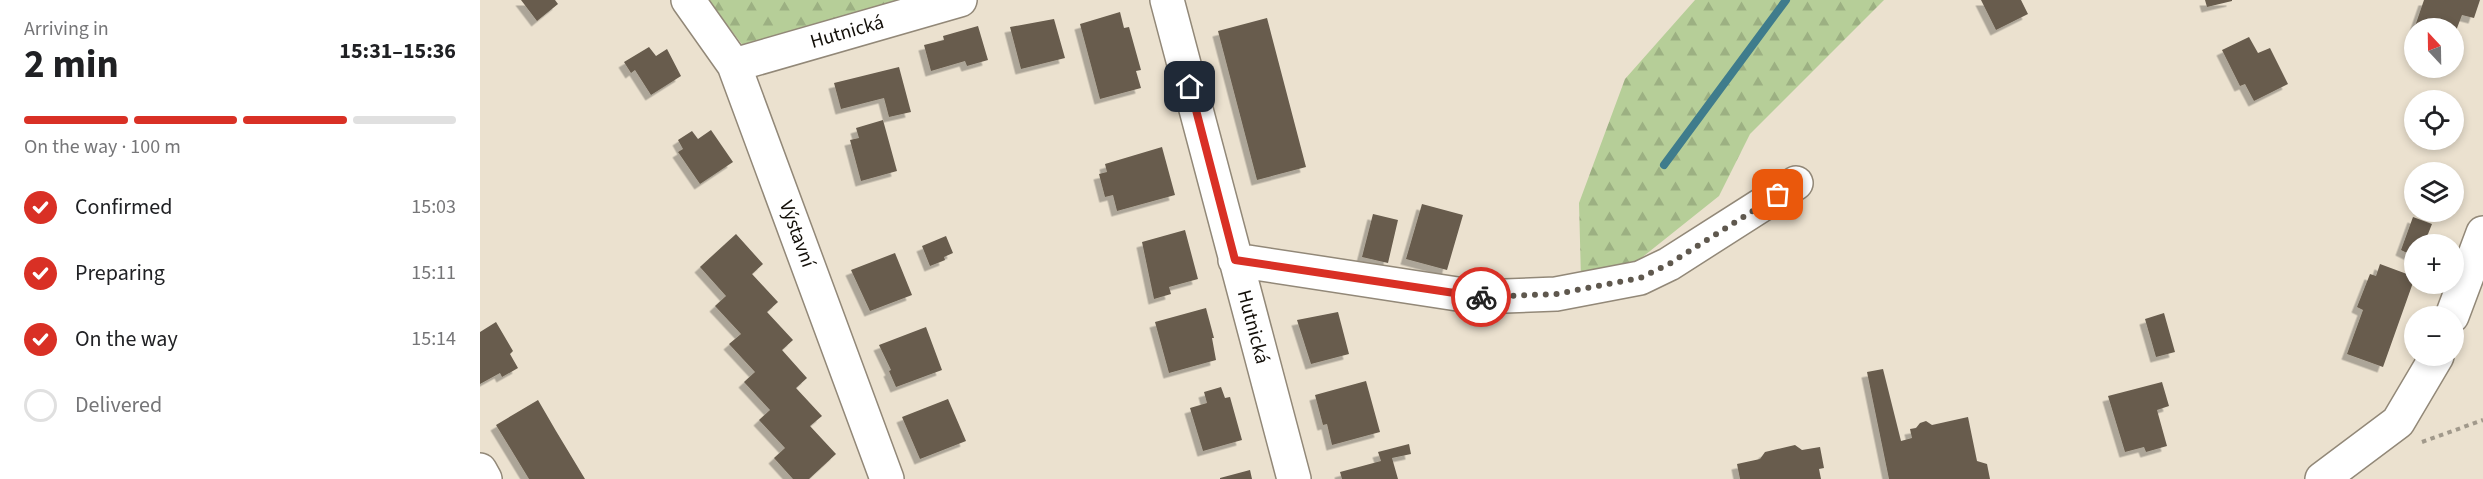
<!DOCTYPE html>
<html lang="en">
<head>
<meta charset="utf-8">
<style>
	body { margin:0; font-family:"Source Sans 3",sans-serif; background:#f6f6f6; color:#202124; height:100vh; display:flex; flex-direction:column; font-size:22px; white-space:nowrap }
	* { box-sizing:border-box; margin:0 }
	p { font-size:20px; color:#757577 }
	.icon { flex:none; width:33px; height:33px; fill:none; stroke:currentColor; stroke-width:2; stroke-linecap:round; stroke-linejoin:round }
	.map { position:relative; flex:1; overflow:hidden }
	.panel { display:flex; flex-direction:column; background:#fff; width:480px }
	.panel>* { flex:none }
	.needle { width:39px; rotate:338deg }
	.tools { position:absolute; left:1924px; top:18px; display:grid; gap:12px }
	.tools a { display:grid; place-items:center; width:60px; height:60px; border-radius:50%; background:#fff; box-shadow:0 3px 9px #0003; font-size:30px }
	.pin { position:absolute; display:grid; place-items:center; width:51px; height:51px; color:#fff; margin:-26px; border-radius:12px; box-shadow:0 3px 9px #0006 }
	.courier { position:absolute; display:grid; place-items:center; width:60px; height:60px; margin:-30px; border:4px solid #d93025; border-radius:50%; background:#fff; color:#222; box-shadow:0 2px 8px #0007 }
	.head em { font-style:normal; font-weight:700 }
	.head div { display:flex; flex-direction:column-reverse }
	.head { display:flex; align-items:center; justify-content:space-between; height:102px; padding:0 24px }
	h1 { font-size:39px; font-weight:700; line-height:45px }
	.bar { display:grid; grid-template-columns:repeat(4,1fr); gap:9px 6px; align-content:center; height:72px; padding:0 24px }
	.bar i { height:8px; border-radius:4px; background:#e0e0e0 }
	.bar .current { background:#d93025 }
	.bar p { grid-column:span 4 }
	ol { padding:0 24px; list-style:none }
	li { display:flex; align-items:center; gap:18px; height:66px }
	li p { margin-inline-start:auto }
	li .icon { padding:6px; border-radius:50%; background:#d93025; color:#fff; stroke-width:4 }
	li:last-child { color:#757577 }
	li i { width:33px; height:33px; border:3px solid #e0e0e0; border-radius:50% }
	main { display:flex; flex:1; min-height:0 }
	.map>svg:first-child { display:block }
	.forest { fill:url(#forest-firs) }
	.lines { fill:none; stroke-linecap:round; stroke-linejoin:round }
	.stream { stroke:#3f7c8c; stroke-width:8 }
	.building { fill:#675c4d; filter:url(#shadow) }
	.minor-casing { stroke:#928878; stroke-width:36 }
	.path { stroke:#a1998b; stroke-width:4; stroke-dasharray:4.5 4.5; stroke-linecap:butt }
	.minor { stroke:#fff; stroke-width:33 }
	.done { stroke:#5f584e; stroke-width:6; stroke-dasharray:0 10.8 }
	.route { stroke:#d93025; stroke-width:8 }
	.labels { text-anchor:middle; dominant-baseline:central; stroke-width:6; stroke-linejoin:round; paint-order:stroke }
	.street-label { font-size:20px; fill:#130f09; stroke:#fff }
</style>
</head>
<body>
<main>
<section class="panel">
<div class="head"><div><h1>2 min</h1><p>Arriving in</p></div><em>15:31–15:36</em></div>
<div class="bar"><i class="current"></i><i class="current"></i><i class="current"></i><i></i><p>On the way · 100 m</p></div>
<ol>
<li><svg class="icon" aria-label="check" viewBox="0 0 24 24"><path d="M5 12l5 5 9-10"/></svg>Confirmed<p>15:03</p></li>
<li><svg class="icon" aria-label="check" viewBox="0 0 24 24"><path d="M5 12l5 5 9-10"/></svg>Preparing<p>15:11</p></li>
<li><svg class="icon" aria-label="check" viewBox="0 0 24 24"><path d="M5 12l5 5 9-10"/></svg>On the way<p>15:14</p></li>
<li><i></i>Delivered</li>
</ol>
</section>
<div class="map">
<svg width="2003" height="479" viewBox="0 0 2003 479">
	<defs>
		<pattern id="forest-firs" width="22" height="20" patternUnits="userSpaceOnUse" patternTransform="scale(1.5)"><rect width="22" height="20" fill="#b6ce98"/><path d="M5 1l3.5 6h-7zM16 11l3.5 6h-7z" fill="#9cb082"/></pattern>
		<filter id="shadow"><feDropShadow dx="-5.5" dy="5.5" stdDeviation="0" flood-color="#0004"/></filter>
	</defs>
	<rect width="100%" height="100%" fill="#ebe1cf"/>
	<!-- forest -->
	<path class="forest" d="M228 0H435L264 47Z
		M1215 0H1404L1270 134 1239 196 1155 263 1101 279 1099 203 1145 79Z"/>
	<g class="lines">
		<!-- stream -->
		<path class="stream" d="M1184 165 1306 0"/>
	</g>
	<!-- building -->
	<path class="building" d="M41 0H75L78 4 57 21Z
		M1501 0H1541L1548 14 1516 30Z
		M1725 0H1752V1L1727 7Z
		M1944 0H2000L1994 18 1982 15 1974 36V28H1935V36L1932 35Z
		M640 12 644 28 649 27 661 70 656 71 661 88 620 99 600 24Z
		M787 18 826 167 777 180 738 31Z
		M574 19 585 58 541 69 530 27Z
		M498 26 508 60 487 66 485 61 451 71 444 45 464 40 463 36Z
		M1769 37 1778 53 1790 48 1808 84 1774 101 1765 84 1760 86 1742 50Z
		M169 47 176 56 187 49 201 76 171 95 155 70 151 73 144 62Z
		M419 67 431 112 409 117 404 98 361 109 354 83Z
		M403 120 417 171 381 181 370 140 379 138 376 128Z
		M231 130 253 162 220 184 198 152 203 149 198 140 212 131 218 139Z
		M682 147 695 195 637 211 633 195 625 197 619 174 627 172 625 164Z
		M942 204 983 215 967 270 926 259Z
		M893 214 918 220 908 263 882 257Z
		M1933 217 1952 224 1944 244H1935V257L1921 250Z
		M705 230 718 279 689 287 691 294 674 299 662 242Z
		M256 234 283 264 272 274 298 302 287 312 313 340 302 350 327 378 316 388 342 416 330 426 356 454 329 479H313L294 458 305 448 279 420 290 410 264 382 275 372 249 344 261 334 235 306 246 296 220 267Z
		M466 236 473 253 464 257 465 260 450 266 442 246Z
		M415 253 432 295 390 311 371 270Z
		M1900 264 1935 277 1903 367 1867 354 1883 310 1877 307 1890 274 1896 276Z
		M726 308 734 338H732L736 360 689 373 675 322Z
		M858 312 869 354 831 364 817 320Z
		M1684 313 1695 352 1676 357 1665 319Z
		M16 322 33 351 30 354 38 368 22 377 20 373 0 384V332Z
		M446 327 462 370 416 387 409 371 411 370 399 345Z
		M1403 369 1421 441 1432 438 1430 429 1436 428 1440 423 1446 421 1452 425 1488 417 1497 461 1507 464 1510 479H1409L1387 372Z
		M886 381 900 432 852 445 847 424 843 425 835 395Z
		M1682 382 1689 406 1677 410 1687 446 1666 452 1664 447 1645 452 1628 396Z
		M741 387 745 398 750 397 762 440 723 451 710 408 727 403 724 392Z
		M468 399 486 441 440 459 422 417Z
		M58 400 76 431 105 479H49L35 456 16 425Z
		M929 444 931 454 912 458 918 479H862L860 472 901 461 898 452Z
		M1315 445 1322 450 1340 447 1344 468 1339 469 1341 479H1260L1257 464 1280 459 1285 452Z
		M770 470 772 479H740V478Z"/>
	<g class="lines">
		<!-- minor casing -->
		<g class="minor-casing">
			<path id="minor" d="M208 0 254 65 407 479
				M687 0 814 479
				M254 65 480 0
				M755 260 997 297 1076 294 1160 278 1189 264 1316 183
				M1972 316 2003 233
				M0 470 5 479
				M1842 479 1918 422 1957 356"/>
		</g>
		<!-- path -->
		<path class="path" d="M1942 442 2003 420"/>
		<!-- minor -->
		<use href="#minor" class="minor"/>
	</g>
	<g class="lines">
		<!-- done -->
		<path class="done" d="M1001 297 1076 294 1160 278 1189 264 1298 195"/>
		<!-- route -->
		<path class="route" d="M710 87 755 260 1001 297"/>
	</g>
	<g class="labels">
		<!-- street labels -->
		<g class="street-label">
			<text transform="translate(367 32) rotate(-16)">Hutnická</text>
			<text transform="translate(317 234) rotate(70)">Výstavní</text>
			<text transform="translate(773 327) rotate(75)">Hutnická</text>
		</g>
	</g>
</svg>
<div class="tools">
<a><svg class="needle" viewBox="-14 -14 28 28"><path d="M0-13l5 13h-10z" fill="#e53935"/><path d="M0 13l5-13h-10z" fill="#757577"/></svg></a>
<a><svg class="icon" aria-label="locate" viewBox="0 0 24 24"><circle cx="12" cy="12" r="6"/><path d="M12 2v4M12 18v4M2 12h4M18 12h4"/></svg></a>
<a><svg class="icon" aria-label="layers" viewBox="0 0 24 24"><path d="M12 4l9 5-9 5-9-5zM3 14l9 5 9-5"/></svg></a>
<a>+</a>
<a>−</a>
</div>
<div class="pin" style="left:1298px;top:195px;background:#ea580c"><svg class="icon" aria-label="bag" viewBox="0 0 24 24"><path d="M5 8h14l-1 12H6zM9 8a3 3 0 0 1 6 0"/></svg></div>
<div class="pin" style="left:710px;top:87px;background:#1f2937"><svg class="icon" aria-label="home" viewBox="0 0 24 24"><path d="M3 11l9-7 9 7M6 9v11h12V9"/></svg></div>
<div class="courier" style="left:1001px;top:297px"><svg class="icon" aria-label="bike" viewBox="0 0 24 24"><circle cx="6" cy="16" r="4"/><circle cx="18" cy="16" r="4"/><path d="M6 16l4-8h5l3 8M10 8l3 8H6M13 5h3"/></svg></div>
</div>
</main>
</body>
</html>
